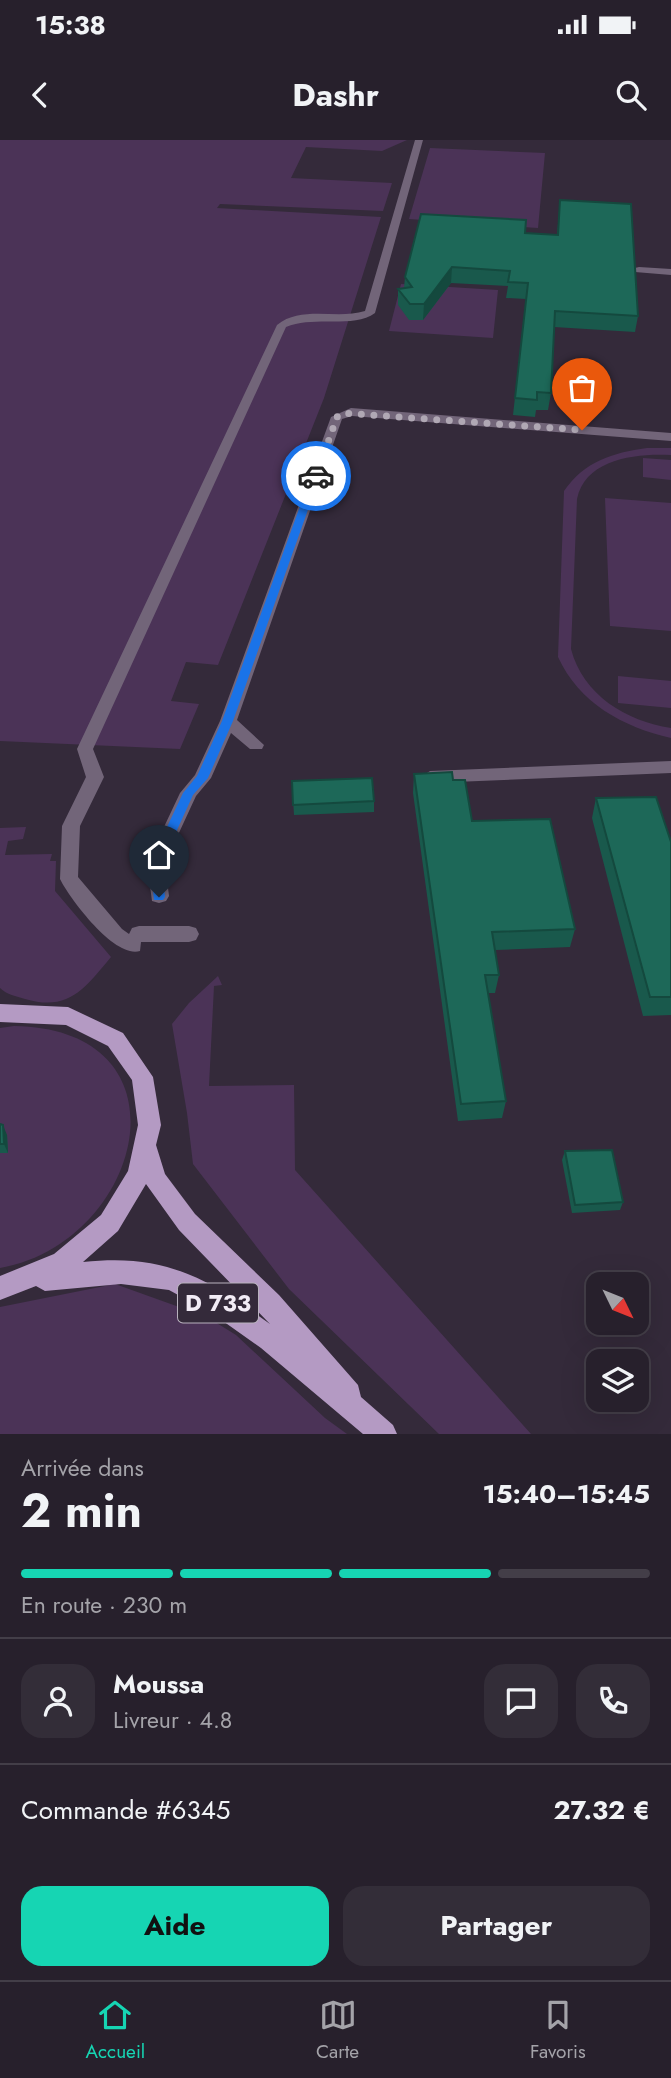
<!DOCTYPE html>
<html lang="fr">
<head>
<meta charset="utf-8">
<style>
	body { margin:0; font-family:Jost,sans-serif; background:#332d38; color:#f1f3f6; height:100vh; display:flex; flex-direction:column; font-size:26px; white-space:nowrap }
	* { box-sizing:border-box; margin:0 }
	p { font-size:23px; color:#a4a3a9 }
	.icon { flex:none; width:38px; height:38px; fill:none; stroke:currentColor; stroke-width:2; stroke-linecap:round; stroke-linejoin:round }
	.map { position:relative; height:1294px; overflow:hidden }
	.details { display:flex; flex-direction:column; background:#27202c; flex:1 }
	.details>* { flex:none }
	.needle { width:46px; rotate:133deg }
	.controls { position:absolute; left:586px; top:1132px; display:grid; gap:14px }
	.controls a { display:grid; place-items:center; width:63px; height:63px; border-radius:14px; background:#27202c; box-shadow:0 7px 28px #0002,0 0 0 2px #433e48; font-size:35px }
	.pin { position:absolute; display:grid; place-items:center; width:60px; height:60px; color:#fff; margin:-72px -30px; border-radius:50% 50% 50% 0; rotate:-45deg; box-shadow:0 0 7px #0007 }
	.pin .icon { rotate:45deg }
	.courier { position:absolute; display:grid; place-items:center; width:70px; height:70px; margin:-35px; border:5px solid #1a73e8; border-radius:50%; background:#fff; color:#222; box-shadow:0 2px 9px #0007 }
	.head em { font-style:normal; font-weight:700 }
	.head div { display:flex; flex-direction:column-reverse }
	.head { display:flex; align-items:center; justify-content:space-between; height:119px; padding:0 21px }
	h1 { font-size:46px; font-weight:700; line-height:52px }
	.bar { display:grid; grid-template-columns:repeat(4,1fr); gap:10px 7px; align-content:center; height:84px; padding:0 21px }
	.bar i { height:9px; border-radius:5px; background:#433e48 }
	.bar .active { background:#16d5b3 }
	.bar p { grid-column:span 4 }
	.line { display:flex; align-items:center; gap:18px; padding:0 21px; border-top:2px solid #433e48 }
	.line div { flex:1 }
	.round { display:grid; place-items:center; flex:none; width:74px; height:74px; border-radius:21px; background:#332d38 }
	.action { display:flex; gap:14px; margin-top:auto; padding:14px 21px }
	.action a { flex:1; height:80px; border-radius:21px; background:#16d5b3; color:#111; font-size:28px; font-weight:700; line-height:80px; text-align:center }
	.action a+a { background:#332d38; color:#f1f3f6 }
	.status { display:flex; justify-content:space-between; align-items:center; height:49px; padding:0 35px; background:#27202c; direction:ltr }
	.status svg { height:19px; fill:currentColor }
	header { display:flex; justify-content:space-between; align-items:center; height:91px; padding:0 21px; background:#27202c; font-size:32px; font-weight:700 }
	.tab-bar { display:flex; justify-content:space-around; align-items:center; height:98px; border-top:2px solid #433e48; background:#27202c; font-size:19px; color:#a4a3a9 }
	.tab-bar a { display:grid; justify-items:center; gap:4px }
	.tab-bar .active { color:#16d5b3 }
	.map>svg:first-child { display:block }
	.green { fill:#4b3357 }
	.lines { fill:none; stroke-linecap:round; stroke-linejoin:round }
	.minor { fill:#726579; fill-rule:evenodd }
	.major { fill:#b49ac3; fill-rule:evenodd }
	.wall { fill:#19594c }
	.shaded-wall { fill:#14493e }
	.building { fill:#1d6858; stroke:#14493e; stroke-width:2 }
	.route { fill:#1a73e8 }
	.done { stroke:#b0a8b4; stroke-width:7; stroke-dasharray:0 12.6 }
	.labels { text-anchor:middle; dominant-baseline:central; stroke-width:6; stroke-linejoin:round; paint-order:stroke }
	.shield { fill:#342a3a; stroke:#b9b2be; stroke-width:2 }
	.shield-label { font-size:23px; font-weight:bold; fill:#f2ecf6 }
</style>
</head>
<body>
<div class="status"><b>15:38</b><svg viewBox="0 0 49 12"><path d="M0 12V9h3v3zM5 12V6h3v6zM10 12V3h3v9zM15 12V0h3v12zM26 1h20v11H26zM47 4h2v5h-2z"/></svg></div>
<header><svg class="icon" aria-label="back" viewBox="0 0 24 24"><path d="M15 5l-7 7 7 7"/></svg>Dashr<svg class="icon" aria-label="search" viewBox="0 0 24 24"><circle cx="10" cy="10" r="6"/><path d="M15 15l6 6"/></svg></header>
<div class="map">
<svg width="671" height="1294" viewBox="0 0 671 1294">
	<rect width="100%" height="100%" fill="#342a3a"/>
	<!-- green -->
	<path class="green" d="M0 0H407L382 11 306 7 291 38 392 43 383 71 220 64 217 68 381 77 324 258 218 525 186 522 171 561 199 564 180 609 0 601Z
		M430 8 545 13 538 88 409 79Z
		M401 144 498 150 493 198 389 191Z
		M647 308H671V315C636 313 585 319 577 359L571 509C583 555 626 581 671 588V598C623 587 579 563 558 517L564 351C585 321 612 313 647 308Z
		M643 318 671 320V340L643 337Z
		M605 358 671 363V491L610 486Z
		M618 536 671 541V568L618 563Z
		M26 687 23 699 8 701 5 715 52 714 50 721H56L55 751 111 817C85 848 69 872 25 859 16 856 7 855 0 848V688Z
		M218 836 222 845 214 846 209 946 294 945 295 1030 531 1294H439L289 1149 193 1024 187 973 172 884 189 863Z
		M14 886C197 889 143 1103 0 1128V888Z
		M115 1144 207 1177 236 1195 325 1278 347 1294H0V1167Z"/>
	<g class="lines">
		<!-- minor -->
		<path class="minor" d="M415 0H423L375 173C353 189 315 175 286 187L93 609 104 637 80 686 78 737 122 789 129 794 132 788 139 786H189L196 788 199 794 196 800 189 802H141L140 811C115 819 70 759 60 739L62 686 86 637 77 609 277 185C302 165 337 180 365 171Z
			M639 127 671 129V135L635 132V128Z
			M351 268 671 293V301L352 276 342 279 237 580 264 605 262 609H250L231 593 211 638 196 656 165 723 169 756 166 761 159 763 152 761 147 723 180 653 195 635 220 581 331 277Z
			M671 621V633L430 643 421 637 430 631Z"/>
		<!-- major -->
		<path class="major" d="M0 864 68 867 123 893 153 937 161 985 156 1005 165 1034 195 1074 279 1155 358 1245 361 1257 393 1285 397 1294H363L261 1208 213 1174 169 1150 121 1144 45 1151 36 1146 0 1160V1136L54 1114 101 1075 128 1031 138 985 132 940 108 906 66 885 0 882ZM146 1044 179 1090 270 1184C206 1137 164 1113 83 1122L118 1091Z"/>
	</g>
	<!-- wall -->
	<path class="wall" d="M560 60 638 176 635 192 554 187 551 253 548 270H536L535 277 513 275 526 159 506 158 508 146 451 143 423 180H409L398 165V149L404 148 405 137 525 93 557 95Z
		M414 634 453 640 472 681 575 789 570 807 495 810 499 835 495 853H488L506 961 502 978 458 981 413 653Z
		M292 641 374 661V672L294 675Z
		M596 658 671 702V875L643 876 592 678Z
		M0 984 7 995 8 1013H0Z
		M565 1011 623 1062 620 1070 572 1073 562 1020Z"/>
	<!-- shaded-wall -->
	<path class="shaded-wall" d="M452 127 451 143 423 180 424 164Z
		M3 985 7 995 8 1013 4 1004Z"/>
	<!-- building -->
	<path class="building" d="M560 60 631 64 638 176 555 171 551 253 537 252V260L515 258 528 143 508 142 510 131 452 127 424 164H410L398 149 412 147 405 137 421 74 526 80 525 93 558 95Z
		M452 632 453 640H465L472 681 550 679 575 789 492 792 499 835H485L506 961 461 964 414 634Z
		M372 638 374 661 293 665 292 641Z
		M656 657 671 702V857H650L596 658Z
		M0 984 3 985 4 1004H0Z
		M612 1010 623 1062 575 1065 565 1011Z"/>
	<!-- route -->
	<path class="route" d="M316 334 320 336 233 581 208 638 193 655 162 723 165 757 163 760H154L150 723 183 653 197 636 222 581 311 336Z"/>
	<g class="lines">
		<!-- done -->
		<path class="done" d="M316 336 337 277 343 273 582 290"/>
	</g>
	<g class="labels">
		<!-- shield labels -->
		<rect class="shield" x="178" y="1143.5" width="80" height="39" rx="5"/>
		<g class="shield-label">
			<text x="218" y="1163">D 733</text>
		</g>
	</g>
</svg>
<div class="controls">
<a><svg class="needle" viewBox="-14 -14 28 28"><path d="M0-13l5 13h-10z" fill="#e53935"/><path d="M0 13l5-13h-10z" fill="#a4a3a9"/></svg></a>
<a><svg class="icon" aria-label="layers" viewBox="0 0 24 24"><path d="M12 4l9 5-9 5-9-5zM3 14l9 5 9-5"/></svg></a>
</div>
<div class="pin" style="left:582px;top:290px;background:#ea580c"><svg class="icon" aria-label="bag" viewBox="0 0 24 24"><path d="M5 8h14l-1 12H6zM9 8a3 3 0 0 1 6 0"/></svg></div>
<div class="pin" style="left:159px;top:757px;background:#1f2937"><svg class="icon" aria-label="home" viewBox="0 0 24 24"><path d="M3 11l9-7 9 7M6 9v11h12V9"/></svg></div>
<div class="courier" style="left:316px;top:336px"><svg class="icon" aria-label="car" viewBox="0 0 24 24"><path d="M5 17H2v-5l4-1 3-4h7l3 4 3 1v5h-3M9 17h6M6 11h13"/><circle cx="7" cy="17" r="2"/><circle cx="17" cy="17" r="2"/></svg></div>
</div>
<section class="details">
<div class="head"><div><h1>2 min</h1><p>Arrivée dans</p></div><em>15:40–15:45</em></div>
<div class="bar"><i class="active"></i><i class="active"></i><i class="active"></i><i></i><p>En route · 230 m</p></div>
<div class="line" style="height:126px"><a class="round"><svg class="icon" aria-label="person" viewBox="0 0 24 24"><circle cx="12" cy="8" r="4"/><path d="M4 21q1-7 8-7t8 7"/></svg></a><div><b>Moussa</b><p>Livreur · 4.8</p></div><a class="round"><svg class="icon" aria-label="chat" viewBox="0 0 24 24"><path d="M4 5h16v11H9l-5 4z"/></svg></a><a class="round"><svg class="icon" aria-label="phone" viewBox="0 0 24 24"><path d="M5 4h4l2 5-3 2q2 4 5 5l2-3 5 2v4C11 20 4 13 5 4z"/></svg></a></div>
<div class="line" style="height:91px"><div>Commande #6345</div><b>27.32 €</b></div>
<div class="action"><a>Aide</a><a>Partager</a></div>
</section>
<nav class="tab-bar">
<a class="active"><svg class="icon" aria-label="home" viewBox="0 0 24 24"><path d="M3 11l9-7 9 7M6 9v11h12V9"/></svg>Accueil</a>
<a><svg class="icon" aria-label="map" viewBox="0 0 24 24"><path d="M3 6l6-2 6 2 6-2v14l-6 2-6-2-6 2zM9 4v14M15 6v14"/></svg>Carte</a>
<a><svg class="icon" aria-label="saved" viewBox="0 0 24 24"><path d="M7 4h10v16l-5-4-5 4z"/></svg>Favoris</a>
</nav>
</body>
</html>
